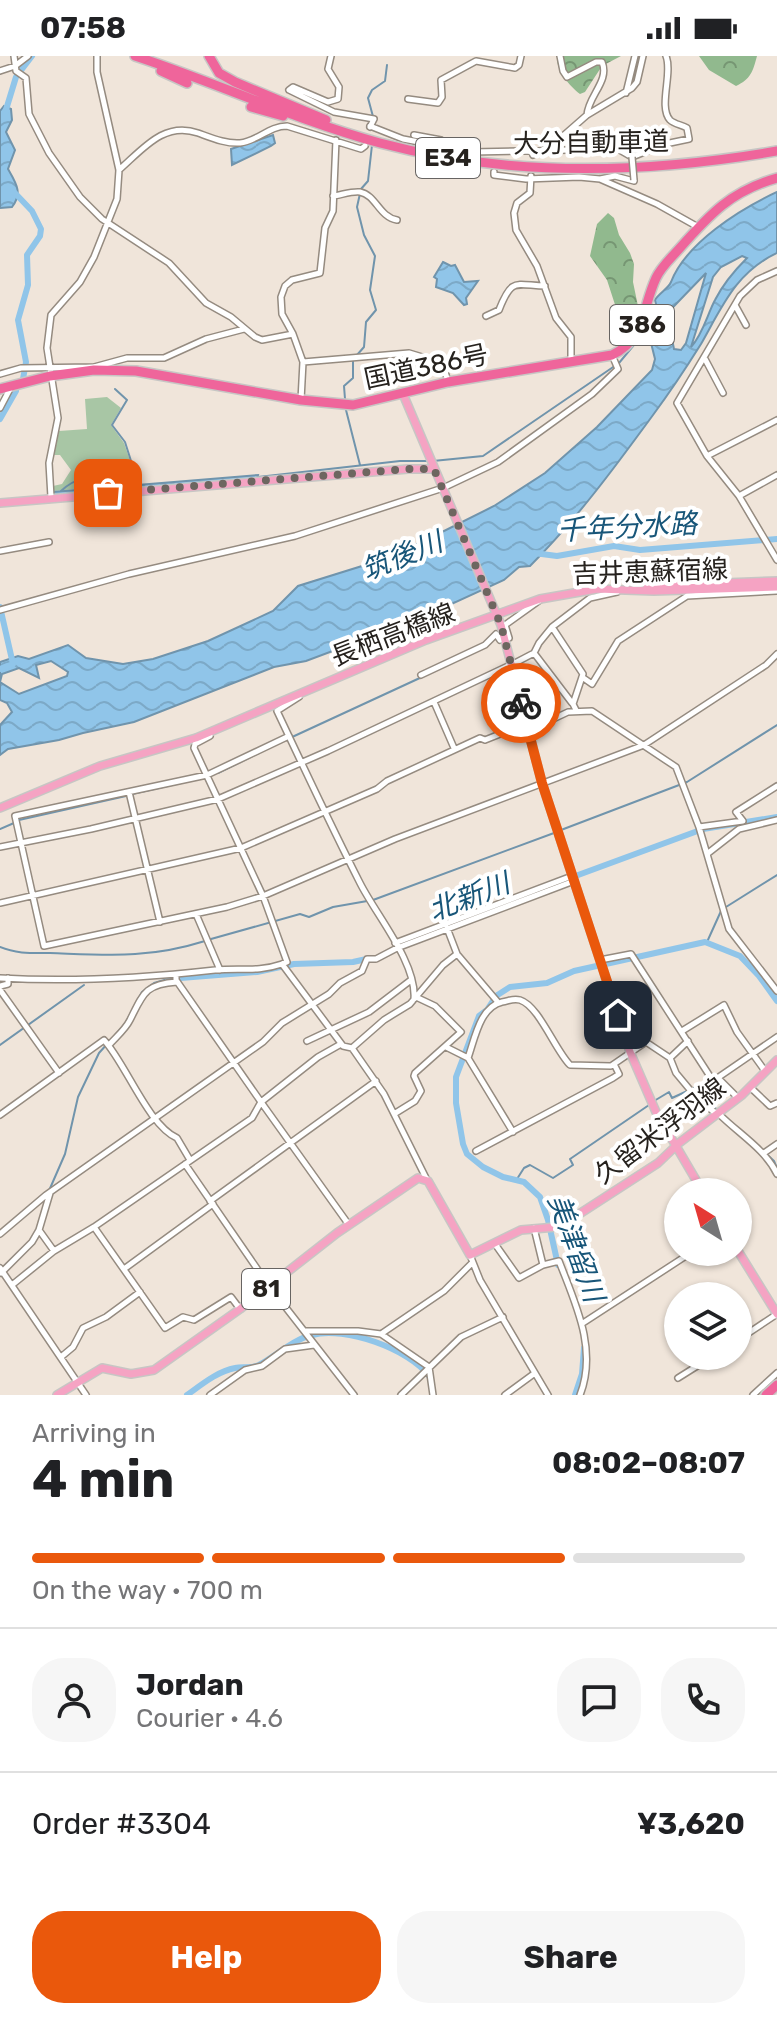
<!DOCTYPE html>
<html lang="en">
<head>
<meta charset="utf-8">
<style>
	body { margin:0; font-family:Rubik,"Noto Sans JP",sans-serif; background:#f6f6f6; color:#202124; height:100vh; display:flex; flex-direction:column; font-size:30px; white-space:nowrap }
	* { box-sizing:border-box; margin:0 }
	p { font-size:26px; color:#757577 }
	.icon { flex:none; width:44px; height:44px; fill:none; stroke:currentColor; stroke-width:2; stroke-linecap:round; stroke-linejoin:round }
	.map { position:relative; height:1339px; overflow:hidden }
	.panel { display:flex; flex-direction:column; background:#fff; flex:1 }
	.panel>* { flex:none }
	.needle { width:52px; rotate:323deg }
	.tools { position:absolute; left:664px; top:1122px; display:grid; gap:16px }
	.tools a { display:grid; place-items:center; width:88px; height:88px; border-radius:50%; background:#fff; box-shadow:0 2px 6px #0004; font-size:40px }
	.pin { position:absolute; display:grid; place-items:center; width:68px; height:68px; color:#fff; margin:-34px; border-radius:16px; box-shadow:0 4px 12px #0006 }
	.courier { position:absolute; display:grid; place-items:center; width:80px; height:80px; margin:-40px; border:6px solid #ea580c; border-radius:50%; background:#fff; color:#222; box-shadow:0 2px 10px #0007 }
	.headline em { font-style:normal; font-weight:700 }
	.headline div { display:flex; flex-direction:column-reverse }
	.headline { display:flex; align-items:center; justify-content:space-between; height:136px; padding:0 32px }
	h1 { font-size:52px; font-weight:700; line-height:60px }
	.bar { display:grid; grid-template-columns:repeat(4,1fr); gap:12px 8px; align-content:center; height:96px; padding:0 32px }
	.bar i { height:10px; border-radius:6px; background:#e0e0e0 }
	.bar .on { background:#ea580c }
	.bar p { grid-column:span 4 }
	.line { display:flex; align-items:center; gap:20px; padding:0 32px; border-top:2px solid #e0e0e0 }
	.line div { flex:1 }
	.round { display:grid; place-items:center; flex:none; width:84px; height:84px; border-radius:32px; background:#f6f6f6 }
	.button { display:flex; gap:16px; margin-top:auto; padding:16px 32px }
	.button a { flex:1; height:92px; border-radius:32px; background:#ea580c; color:#fff; font-size:32px; font-weight:700; line-height:92px; text-align:center }
	.button a+a { background:#f6f6f6; color:#202124 }
	.status { display:flex; justify-content:space-between; align-items:center; height:56px; padding:0 40px; background:#fff; direction:ltr }
	.status svg { height:22px; fill:currentColor }
	.map>svg:first-child { display:block }
	.forest { fill:url(#forest-crowns) }
	.park { fill:#a8c6a5 }
	.water { fill:url(#water-waves); stroke:#7094ac; stroke-width:2; fill-rule:evenodd }
	.lines { fill:none; stroke-linecap:round; stroke-linejoin:round }
	.stream { stroke:#7094ac; stroke-width:2 }
	.river { stroke:#90c5e9; stroke-width:6 }
	.minor-casing { stroke:#958b80; stroke-width:8 }
	.major-casing { stroke:#c7c6c4; stroke-width:10 }
	.highway-casing { stroke:#c7c6c4; stroke-width:12 }
	.minor { stroke:#fff; stroke-width:5 }
	.major { stroke:#f5a3c3; stroke-width:7 }
	.highway { stroke:#ef659b; stroke-width:9 }
	.minor-bridge-casing { stroke:#958b80; stroke-width:8; stroke-linecap:butt }
	.minor-bridge { stroke:#fff; stroke-width:5 }
	.done { stroke:#6d6660; stroke-width:8; stroke-dasharray:0 14.4 }
	.route { stroke:#ea580c; stroke-width:10 }
	.labels { text-anchor:middle; dominant-baseline:central; stroke-width:8; stroke-linejoin:round; paint-order:stroke }
	.shield { fill:#fff; stroke:#676462; stroke-width:2 }
	.shield-label { font-size:24px; font-weight:bold; fill:#26221e }
	.street-label { font-size:26px; fill:#26221e; stroke:#fff }
	.water-label { font-size:28px; font-style:italic; fill:#185679; stroke:#fff }
</style>
</head>
<body>
<div class="status"><b>07:58</b><svg viewBox="0 0 49 12"><path d="M0 12V9h3v3zM5 12V6h3v6zM10 12V3h3v9zM15 12V0h3v12zM26 1h20v11H26zM47 4h2v5h-2z"/></svg></div>
<div class="map">
<svg width="777" height="1339" viewBox="0 0 777 1339">
	<defs>
		<pattern id="forest-crowns" width="20" height="18" patternUnits="userSpaceOnUse" patternTransform="scale(2)"><rect width="20" height="18" fill="#91b98e"/><path d="M2 6a3 3 0 1 1 6 0M12 15a3 3 0 1 1 6 0" fill="none" stroke="#769673"/></pattern>
		<pattern id="water-waves" width="16" height="10" patternUnits="userSpaceOnUse" patternTransform="scale(2)"><rect width="16" height="10" fill="#90c5e9"/><path d="M0 5q4-4 8 0t8 0" fill="none" stroke="#7ca9c7"/></pattern>
	</defs>
	<rect width="100%" height="100%" fill="#f0e5da"/>
	<!-- forest -->
	<path class="forest" d="M557 0H621L602 10 585 36 580 38C569 29 556 15 557 0Z
		M699 0H757C753 15 751 23 736 30L709 14Z
		M608 157 614 162 619 179 630 197 634 208 633 226 639 255 629 266 619 261 607 224 590 200 597 168Z"/>
	<!-- park -->
	<path class="park" d="M107 341 121 352 111 369 124 387 138 428 53 435V430L62 428 71 414 60 399H54L59 375 87 373 85 343Z"/>
	<!-- water -->
	<path class="water" d="M4 50 11 53 12 64 6 76 15 94 8 113C16 127 23 137 12 151L0 152V55Z
		M273 79 275 87 271 90 232 109 231 93Z
		M777 136V197C736 216 722 251 701 288 686 312 670 336 653 359 615 411 576 464 530 510L519 511 504 524 423 561 416 568 407 567 306 605 274 611 134 666 83 677 59 684 8 693 0 699V669L12 656 7 647 0 644V606L18 600 29 603 68 589 86 602 123 608 153 603 208 585 273 555 298 530 378 505 426 484 494 450 545 417 597 371 652 314 655 303 651 287 654 282 649 275 645 280 641 279 656 248 655 244C659 237 668 233 671 226 686 187 740 153 777 136ZM742 200 747 202C735 214 723 228 715 244 707 259 703 278 691 291L713 221 721 211ZM706 217 686 287 681 294 674 293 673 288C665 288 654 281 651 274ZM51 605 68 616 67 620 19 638 0 626 2 618 19 612 39 622 36 609Z
		M443 206 451 210 455 209 464 226 478 225 466 242 467 248 464 249 453 237 436 231 437 223 434 221Z
		M258 419 257 423 53 439V436Z"/>
	<g class="lines">
		<!-- stream -->
		<path class="stream" d="M375 68 368 42 372 34 385 25 387 9
			M357 299 364 291 366 266 376 254 370 234 375 200 364 179 357 151 361 133 368 125 372 89
			M115 333 127 344 112 369 125 386 138 427
			M345 343 344 330 353 322V305
			M346 354 360 409
			M433 405 483 400 619 307 643 278
			M258 421 400 405H427
			M61 435C76 420 97 419 118 417
			M290 682 422 621
			M218 717 259 697
			M132 738 181 727
			M19 764 126 740
			M0 773 14 767
			M561 774 687 726 777 669
			M726 851 777 819
			M211 883 300 858 309 861 333 851 373 844 554 777
			M707 886 721 855
			M0 891C16 898 33 897 50 897 107 899 148 903 205 885
			M0 989 84 929
			M654 1045 669 1036 672 1042 696 1031 718 1055
			M760 1092 774 1105 777 1112
			M517 1123 524 1112 530 1109 553 1122 573 1109 570 1103 649 1049
			M48 1137 65 1098 78 1041 99 997 125 968 142 936 154 927 168 923
			M2 1212 26 1189"/>
		<!-- river -->
		<path class="river" d="M5 57 16 21 32 0
			M13 135 32 155 41 173 40 180 27 199 28 229 18 264 26 306 23 323
			M0 363 16 335
			M534 497 557 500 614 490 640 494 777 483
			M0 551 13 608 0 613
			M570 822 703 773 777 761
			M399 889 478 858
			M168 923 257 916 294 908 353 906 371 902
			M558 1209 548 1164 540 1141 524 1126 503 1121 483 1111 467 1098 463 1088 456 1047V1021L479 960 487 954 496 940 510 931 547 927 574 915 705 886 740 900 759 920 777 945
			M187 1339C201 1329 218 1315 235 1312 243 1310 251 1313 259 1309 276 1300 292 1284 312 1279 345 1270 409 1293 429 1320
			M575 1339 582 1318 584 1292"/>
		<!-- minor casing -->
		<g class="minor-casing">
			<path id="minor" d="M14 0 16 15 26 22 29 58 49 97 80 141 102 163 169 207 206 247 231 261 255 281 262 284 293 278
				M331 0 328 13 339 31 338 43 328 46 293 31 289 34 334 56 374 63 370 71
				M560 0 563 15 567 21 596 6H602C610 25 588 40 587 59
				M0 15 15 10 28 0
				M626 37 635 0
				M408 43 438 47 442 41 441 24 476 5 515 12 519 9 521 0
				M370 70 403 83 472 96 618 93 632 101 665 88 689 83 687 72C682 69 674 68 670 64 658 51 673 17 666 0
				M414 79 441 84 449 91
				M533 99 555 87 587 59 632 32 637 26 643 0
				M119 114C143 93 164 65 198 77 212 82 226 88 240 87 258 85 269 70 287 70L361 93 365 90
				M494 116V119L526 123 579 121 600 123 615 120 634 125
				M531 120 530 137 517 147 514 157 516 174 537 210 556 262 571 281V304
				M600 123 657 148 698 171
				M333 140C341 139 352 135 360 136 376 139 379 161 397 164
				M777 215 757 224 740 240 677 347 707 400 739 440 777 504
				M735 249 746 269
				M486 260 499 254C512 221 515 229 545 230
				M705 303 723 337
				M303 306 409 297 442 307 448 325
				M0 318 21 312 94 311 127 302H164L206 283 244 273
				M301 344 303 306 293 278 282 258 281 241 285 230 292 224 320 217 325 172 333 155 336 84
				M0 352 11 331
				M707 400 777 364
				M739 440 777 419
				M51 441 49 407 58 362 47 292 51 259 80 226 94 201 117 143 119 114 97 16V0
				M0 495 49 486
				M0 554 129 518 295 480 443 432 498 406 592 338 618 313 612 299
				M552 571 583 618 573 648 576 654
				M509 582 505 569 540 544
				M534 597 572 647
				M513 608 534 597 539 587 552 571 590 542 617 536
				M421 619 485 589 496 578 500 584
				M582 621 592 628 618 585 687 540 777 535
				M299 641 277 655C304 712 331 770 360 827 376 859 417 907 414 943
				M434 646 454 692
				M210 680 195 688 194 692 263 840 287 906 282 908
				M289 680 207 719 15 760 44 890 227 851 263 840 395 783 644 689 766 609 777 598
				M129 736 160 866
				M699 771 743 765 736 756 777 730
				M0 791 91 773 218 743 328 695 508 610
				M707 798 739 773 777 764
				M0 847 241 792 377 733 387 725 480 682 485 684 510 674 517 680 568 656 592 655 676 711 699 771 729 873 777 935
				M196 858 220 914
				M447 872 457 898 497 945
				M395 887 572 820
				M600 904 631 898 713 1025 777 981
				M282 908 343 990 352 992 384 1038 427 1124
				M176 919V924L261 1046
				M0 922C71 926 144 922 215 914 239 912 259 916 282 908
				M0 930 8 928V922
				M0 934 59 1017
				M682 975 724 949 737 976 765 1015
				M307 985 369 956 411 924
				M109 989C116 981 125 974 130 964 143 938 145 928 177 926
				M446 991 468 1002
				M352 992 384 964 410 948 443 909 457 898
				M468 1002C475 982 480 951 502 946 509 945 513 942 520 944 539 950 555 994 570 1009L611 1010 646 986 670 1002 676 1017 696 1041 714 1056 719 1058C739 1078 765 1093 777 1118
				M468 1002 513 1076
				M670 1002 688 985
				M719 1023 738 1042
				M750 1031 770 1050 777 1047
				M261 1046 349 1169
				M394 1058 415 1045 421 1035 414 1020 415 1017 461 976 435 950 416 941
				M0 1059 104 984C126 1008 148 1069 177 1082L190 1104
				M476 1095 613 1022 619 1018 614 1008
				M764 1097 777 1088
				M185 1108 269 1230 354 1339
				M50 1137 39 1174 54 1195
				M210 1145 376 1025
				M94 1171 165 1272 183 1261 194 1264 231 1241 240 1253
				M534 1172 543 1209
				M0 1178 46 1139 263 986 282 967 329 938 340 927 362 915 367 903H376L397 892 574 825
				M495 1188 519 1222 543 1209 559 1205C575 1247 598 1293 580 1339
				M470 1199 480 1224 548 1339
				M0 1212 86 1339
				M124 1213 213 1148
				M1 1217 32 1186 39 1174
				M12 1229 54 1195 94 1171 252 1062 261 1046 318 1001 341 988
				M583 1267 692 1196
				M306 1275H358L381 1278 429 1311 433 1339
				M381 1278 444 1235 472 1207
				M738 1284 777 1258
				M61 1301 73 1291 83 1272 106 1261 140 1236
				M678 1322 713 1300
				M210 1339 245 1314 262 1310 285 1293 314 1289
				M401 1339 461 1281 503 1261
				M505 1339 535 1317
				M753 1339 777 1317"/>
		</g>
		<!-- major casing -->
		<g class="major-casing">
			<path id="major" d="M403 338 501 569 542 727 630 996 656 1056 703 1136
				M0 447 408 413H434
				M647 530 777 525
				M0 752 100 710 196 682 426 584 540 543 597 533 654 535 777 531
				M738 1195 777 1258
				M57 1339 102 1312 131 1318 154 1314 240 1253 337 1177 418 1122 428 1125 470 1199 521 1174 556 1171 573 1162 658 1107 679 1087 742 1039 777 1004"/>
		</g>
		<!-- highway casing -->
		<g class="highway-casing">
			<path id="highway" d="M135 0C217 27 296 64 380 87 511 122 645 118 777 95
				M209 0 219 17 235 26 326 64
				M161 15 187 27
				M251 51 283 60
				M0 333 50 320 94 314 136 315 301 344 353 349 448 326 612 299C645 284 642 252 656 222 661 211 671 202 679 193 710 158 731 135 777 122
				M766 1339 777 1329"/>
		</g>
		<!-- minor -->
		<use href="#minor" class="minor"/>
		<!-- major -->
		<use href="#major" class="major"/>
		<!-- highway -->
		<use href="#highway" class="highway"/>
		<!-- minor-bridge casing -->
		<g class="minor-bridge-casing">
			<path id="minor-bridge" d="M632 101 634 124"/>
		</g>
		<!-- minor-bridge -->
		<use href="#minor-bridge" class="minor-bridge"/>
	</g>
	<g class="lines">
		<!-- done -->
		<path class="done" d="M108 437 408 413H434L501 569 521 647"/>
		<!-- route -->
		<path class="route" d="M521 647 542 727 618 959"/>
	</g>
	<g class="labels">
		<!-- shield labels -->
		<g class="shield">
			<rect x="416" y="82" width="64" height="40" rx="6"/>
			<rect x="610" y="249" width="64" height="40" rx="6"/>
			<rect x="242" y="1213" width="48" height="40" rx="6"/>
		</g>
		<g class="shield-label">
			<text x="448" y="102">E34</text>
			<text x="642" y="269">386</text>
			<text x="266" y="1233">81</text>
		</g>
		<!-- street labels -->
		<g class="street-label">
			<text transform="translate(591 87) rotate(-1)">大分自動車道</text>
			<text transform="translate(426 311) rotate(-12)">国道386号</text>
			<text transform="translate(650 516) rotate(-2)">吉井恵蘇宿線</text>
			<text transform="translate(393 579) rotate(-21)">長栖高橋線</text>
			<text transform="translate(660 1075) rotate(-37)">久留米浮羽線</text>
		</g>
		<!-- water labels -->
		<g class="water-label">
			<text transform="translate(627 471) rotate(-3)">千年分水路</text>
			<text transform="translate(402 500) rotate(-22)">筑後川</text>
			<text transform="translate(469 841) rotate(-21)">北新川</text>
			<text transform="translate(576 1192) rotate(70)">美津留川</text>
		</g>
	</g>
</svg>
<div class="tools">
<a><svg class="needle" viewBox="-14 -14 28 28"><path d="M0-13l5 13h-10z" fill="#e53935"/><path d="M0 13l5-13h-10z" fill="#757577"/></svg></a>
<a><svg class="icon" aria-label="layers" viewBox="0 0 24 24"><path d="M12 4l9 5-9 5-9-5zM3 14l9 5 9-5"/></svg></a>
</div>
<div class="pin" style="left:108px;top:437px;background:#ea580c"><svg class="icon" aria-label="bag" viewBox="0 0 24 24"><path d="M5 8h14l-1 12H6zM9 8a3 3 0 0 1 6 0"/></svg></div>
<div class="pin" style="left:618px;top:959px;background:#1f2937"><svg class="icon" aria-label="home" viewBox="0 0 24 24"><path d="M3 11l9-7 9 7M6 9v11h12V9"/></svg></div>
<div class="courier" style="left:521px;top:647px"><svg class="icon" aria-label="bike" viewBox="0 0 24 24"><circle cx="6" cy="16" r="4"/><circle cx="18" cy="16" r="4"/><path d="M6 16l4-8h5l3 8M10 8l3 8H6M13 5h3"/></svg></div>
</div>
<section class="panel">
<div class="headline"><div><h1>4 min</h1><p>Arriving in</p></div><em>08:02–08:07</em></div>
<div class="bar"><i class="on"></i><i class="on"></i><i class="on"></i><i></i><p>On the way · 700 m</p></div>
<div class="line" style="height:144px"><a class="round"><svg class="icon" aria-label="person" viewBox="0 0 24 24"><circle cx="12" cy="8" r="4"/><path d="M4 21q1-7 8-7t8 7"/></svg></a><div><b>Jordan</b><p>Courier · 4.6</p></div><a class="round"><svg class="icon" aria-label="chat" viewBox="0 0 24 24"><path d="M4 5h16v11H9l-5 4z"/></svg></a><a class="round"><svg class="icon" aria-label="phone" viewBox="0 0 24 24"><path d="M5 4h4l2 5-3 2q2 4 5 5l2-3 5 2v4C11 20 4 13 5 4z"/></svg></a></div>
<div class="line" style="height:104px"><div>Order #3304</div><b>¥3,620</b></div>
<div class="button"><a>Help</a><a>Share</a></div>
</section>
</body>
</html>
